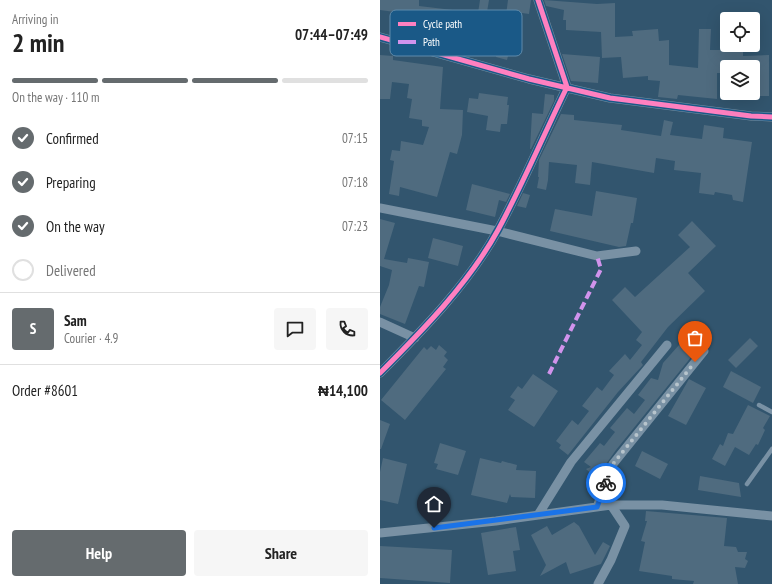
<!DOCTYPE html>
<html lang="en">
<head>
<meta charset="utf-8">
<style>
	body { margin:0; font-family:"PT Sans Narrow",sans-serif; background:#f6f6f6; color:#222; height:100vh; display:flex; flex-direction:column; font-size:15px; white-space:nowrap }
	* { box-sizing:border-box; margin:0 }
	p { font-size:13px; color:#767676 }
	.icon { flex:none; width:22px; height:22px; fill:none; stroke:currentColor; stroke-width:2; stroke-linecap:round; stroke-linejoin:round }
	.map { position:relative; flex:1; overflow:hidden }
	.sheet { display:flex; flex-direction:column; background:#fff; width:380px }
	.sheet>* { flex:none }
	.controls { position:absolute; left:340px; top:12px; display:grid; gap:8px }
	.controls a { display:grid; place-items:center; width:40px; height:40px; border-radius:4px; background:#fff; box-shadow:0 4px 16px #0002; font-size:20px }
	.pin { position:absolute; display:grid; place-items:center; width:34px; height:34px; color:#fff; margin:-41px -17px; border-radius:50% 50% 50% 0; rotate:-45deg; box-shadow:0 0 4px #0007 }
	.pin .icon { rotate:45deg }
	.courier { position:absolute; display:grid; place-items:center; width:40px; height:40px; margin:-20px; border:3px solid #1a73e8; border-radius:50%; background:#fff; color:#222; box-shadow:0 1px 5px #0007 }
	.overview em { font-style:normal; font-weight:800 }
	.overview div { display:flex; flex-direction:column-reverse }
	.overview { display:flex; align-items:center; justify-content:space-between; height:68px; padding:0 12px }
	h1 { font-size:26px; font-weight:800; line-height:30px }
	.bar { display:grid; grid-template-columns:repeat(4,1fr); gap:6px 4px; align-content:center; height:48px; padding:0 12px }
	.bar i { height:5px; border-radius:3px; background:#e0e0e0 }
	.bar .active { background:#656b6e }
	.bar p { grid-column:span 4 }
	.line { display:flex; align-items:center; gap:10px; padding:0 12px; border-top:1px solid #e0e0e0 }
	.line div { flex:1 }
	.round { display:grid; place-items:center; flex:none; width:42px; height:42px; border-radius:4px; background:#f6f6f6 }
	ol { padding:0 12px; list-style:none }
	li { display:flex; align-items:center; gap:12px; height:44px }
	li p { margin-inline-start:auto }
	li .icon { padding:4px; border-radius:50%; background:#656b6e; color:#fff; stroke-width:4 }
	li:last-child { color:#767676 }
	li i { width:22px; height:22px; border:2px solid #e0e0e0; border-radius:50% }
	.primary-button { display:flex; gap:8px; margin-top:auto; padding:8px 12px }
	.primary-button a { flex:1; height:46px; border-radius:4px; background:#656b6e; color:#fff; font-size:16px; font-weight:800; line-height:46px; text-align:center }
	.primary-button a+a { background:#f6f6f6; color:#222 }
	main { display:flex; flex:1; min-height:0 }
	.map>svg:first-child { display:block }
	.building { fill:#4f6b7f }
	.lines { fill:none; stroke-linecap:round; stroke-linejoin:round }
	.lane { stroke:#7991a4; stroke-width:4.5 }
	.street { stroke:#7991a4; stroke-width:9 }
	.quiet { stroke:#d193ec; stroke-width:4; stroke-dasharray:8 4; stroke-linecap:butt }
	.cycleway-casing { stroke:#1a5987; stroke-width:8 }
	.cycleway { stroke:#ff80c0; stroke-width:5 }
	.done { stroke:#b7c4cc; stroke-width:4; stroke-dasharray:0 7.2 }
	.route { stroke:#1a73e8; stroke-width:5 }
	.key { fill:#1a5987; stroke:#5f8bab; stroke-width:1 }
	.key-label { font-size:11px; fill:#fff }
</style>
</head>
<body>
<main>
<section class="sheet">
<div class="overview"><div><h1>2 min</h1><p>Arriving in</p></div><em>07:44–07:49</em></div>
<div class="bar"><i class="active"></i><i class="active"></i><i class="active"></i><i></i><p>On the way · 110 m</p></div>
<ol>
<li><svg class="icon" aria-label="check" viewBox="0 0 24 24"><path d="M5 12l5 5 9-10"/></svg>Confirmed<p>07:15</p></li>
<li><svg class="icon" aria-label="check" viewBox="0 0 24 24"><path d="M5 12l5 5 9-10"/></svg>Preparing<p>07:18</p></li>
<li><svg class="icon" aria-label="check" viewBox="0 0 24 24"><path d="M5 12l5 5 9-10"/></svg>On the way<p>07:23</p></li>
<li><i></i>Delivered</li>
</ol>
<div class="line" style="height:72px"><b class="round" style="background:#656b6e;color:#fff">S</b><div><b>Sam</b><p>Courier · 4.9</p></div><a class="round"><svg class="icon" aria-label="chat" viewBox="0 0 24 24"><path d="M4 5h16v11H9l-5 4z"/></svg></a><a class="round"><svg class="icon" aria-label="phone" viewBox="0 0 24 24"><path d="M5 4h4l2 5-3 2q2 4 5 5l2-3 5 2v4C11 20 4 13 5 4z"/></svg></a></div>
<div class="line" style="height:52px"><div>Order #8601</div><b>₦14,100</b></div>
<div class="primary-button"><a>Help</a><a>Share</a></div>
</section>
<div class="map">
<svg width="392" height="584" viewBox="0 0 392 584">
	<rect width="100%" height="100%" fill="#32556e"/>
	<!-- building -->
	<path class="building" d="M0 0H39V6L98 13 100 0H109L107 12 126 15 128 0H151L149 14 142 13 138 50 130 48 127 60 116 57 119 42 72 32 45 29 46 22 21 20 22 13 0 10Z
		M164 0 217 4 235 3V37L253 36 252 31 278 29 279 41 289 40V65L318 68 319 29H331L330 50H354V45H363V56L389 55V96H373V67H369V65L350 66 347 67V73H337V99L298 95 297 99 278 97 280 81 268 80V76L243 78 241 57 222 58 221 32 186 30V20H183L184 10 166 6Z
		M182 54 220 57 218 83 191 81Z
		M0 55 13 56V60L63 67 60 109 83 110 82 135 77 154 70 152 57 197 20 187 19 196 9 194 14 161 10 160 12 150 20 151 21 141 43 145 49 127 42 126V120L29 118 32 99 27 98 29 84 12 82 10 99H0Z
		M99 93 128 97 127 105H129L127 124H121L120 132 106 130 108 116 87 112 89 98 98 99Z
		M165 94 174 95V101L151 149H150L152 113 163 114Z
		M181 114 194 115V120L242 125 241 130 281 136 284 120 293 122 290 135 322 139 324 125 344 128 343 138 372 142 363 202 353 200 352 195 335 192 334 195 319 193 321 173 294 170 295 161 276 158 274 173 212 162 210 185 195 183 197 165 169 162 168 180 166 190 157 188 159 177H158L159 160Z
		M92 184 130 194 126 202 119 200 115 217 86 210Z
		M216 191 257 198 253 223H251L246 246 239 247 170 231 175 209 212 216Z
		M143 193 150 195 146 208 137 206Z
		M0 219 15 223 4 259 27 263 28 258 49 262 44 287 39 286 25 324 0 314V307L9 285 12 270 0 266Z
		M312 221 336 246 308 273 325 291 288 327 261 362 263 365 238 392 188 455 179 448 181 445 176 441 192 420 198 425 209 411 202 406 217 387 222 391 234 375 229 371 245 354 250 360 262 345 256 340 262 332 232 300 245 287 255 297 310 247 298 235Z
		M53 238 83 246 78 266 48 258Z
		M370 338 378 346 356 368 348 360Z
		M307 344 316 351 236 450 216 478 206 469 211 467 204 462 220 443 224 446 235 432 230 428 247 408 254 414 265 400 258 395 271 378 278 380 283 363 299 345 305 347Z
		M59 345 67 352 64 356 68 360 63 367 66 369 25 420 1 400 44 347 47 350 51 346 56 350Z
		M351 371 381 387 373 403 343 387Z
		M153 374 178 391 154 427 128 410 135 400 130 397 138 386 142 389Z
		M309 379 326 388 306 425 288 416Z
		M368 405 390 416 383 428 385 430 378 445 376 444 369 455 355 447 345 466 332 459 340 444 343 446 348 433 353 434Z
		M0 420 10 424 1 449H0Z
		M60 443 86 451 78 475 56 469 58 464 54 463Z
		M262 451 288 464 280 479 255 466Z
		M3 458 27 464 18 504 0 500V472Z
		M100 458 121 463 122 461 137 465 136 470 156 471 155 498 131 497 130 494 127 503 91 495Z
		M320 476 359 483 361 497 318 490Z
		M266 511 347 518 344 546 356 547 358 552H367L365 559 368 561 365 568 355 567 358 584H313L314 581 292 579V576L259 571 265 542 261 541 267 521H265Z
		M194 522 199 526 215 555 223 542 230 546 221 564 190 574 186 562 160 576 166 565 151 535 167 526 172 535Z
		M136 527 140 550 133 551 136 571 108 575 101 533Z
		M0 546 72 550 70 583 0 578Z"/>
	<g class="lines">
		<!-- lane -->
		<path class="lane" d="M379 405 392 412
			M367 484 392 449"/>
		<!-- street -->
		<path class="street" d="M0 37 149 79 230 98 371 116 392 117
			M0 208 117 231 217 256 256 251
			M0 322 35 338
			M0 373C43 330 89 283 118 230 143 184 164 134 187 87L158 0
			M217 507 233 464 324 351
			M158 515 191 462 287 345
			M0 533 116 521 231 505H282L392 516
			M218 584 231 560 245 526 231 505"/>
		<!-- quiet -->
		<path class="quiet" d="M169 374 221 269 217 256"/>
		<!-- cycleway casing -->
		<g class="cycleway-casing">
			<path id="cycleway" d="M0 37 149 79 230 98 371 116 392 117
				M0 373C43 330 89 283 118 230 143 184 164 134 187 87L158 0"/>
		</g>
		<!-- cycleway -->
		<use href="#cycleway" class="cycleway"/>
	</g>
	<g class="lines">
		<!-- done -->
		<path class="done" d="M226 483 233 464 315 362"/>
		<!-- route -->
		<path class="route" d="M54 528 217 507 226 483"/>
	</g>
	<!-- legend -->
	<rect x="10" y="10" width="132" height="46" rx="6" class="key"/>
	<rect x="18" y="22" width="18" height="4" fill="#ff80c0"/>
	<rect x="18" y="40" width="18" height="4" fill="#d193ec"/>
	<g class="key-label">
		<text x="43" y="28">Cycle path</text>
		<text x="43" y="46">Path</text>
	</g>
</svg>
<div class="controls">
<a><svg class="icon" aria-label="locate" viewBox="0 0 24 24"><circle cx="12" cy="12" r="6"/><path d="M12 2v4M12 18v4M2 12h4M18 12h4"/></svg></a>
<a><svg class="icon" aria-label="layers" viewBox="0 0 24 24"><path d="M12 4l9 5-9 5-9-5zM3 14l9 5 9-5"/></svg></a>
</div>
<div class="pin" style="left:315px;top:362px;background:#ea580c"><svg class="icon" aria-label="bag" viewBox="0 0 24 24"><path d="M5 8h14l-1 12H6zM9 8a3 3 0 0 1 6 0"/></svg></div>
<div class="pin" style="left:54px;top:528px;background:#1f2937"><svg class="icon" aria-label="home" viewBox="0 0 24 24"><path d="M3 11l9-7 9 7M6 9v11h12V9"/></svg></div>
<div class="courier" style="left:226px;top:483px"><svg class="icon" aria-label="bike" viewBox="0 0 24 24"><circle cx="6" cy="16" r="4"/><circle cx="18" cy="16" r="4"/><path d="M6 16l4-8h5l3 8M10 8l3 8H6M13 5h3"/></svg></div>
</div>
</main>
</body>
</html>
